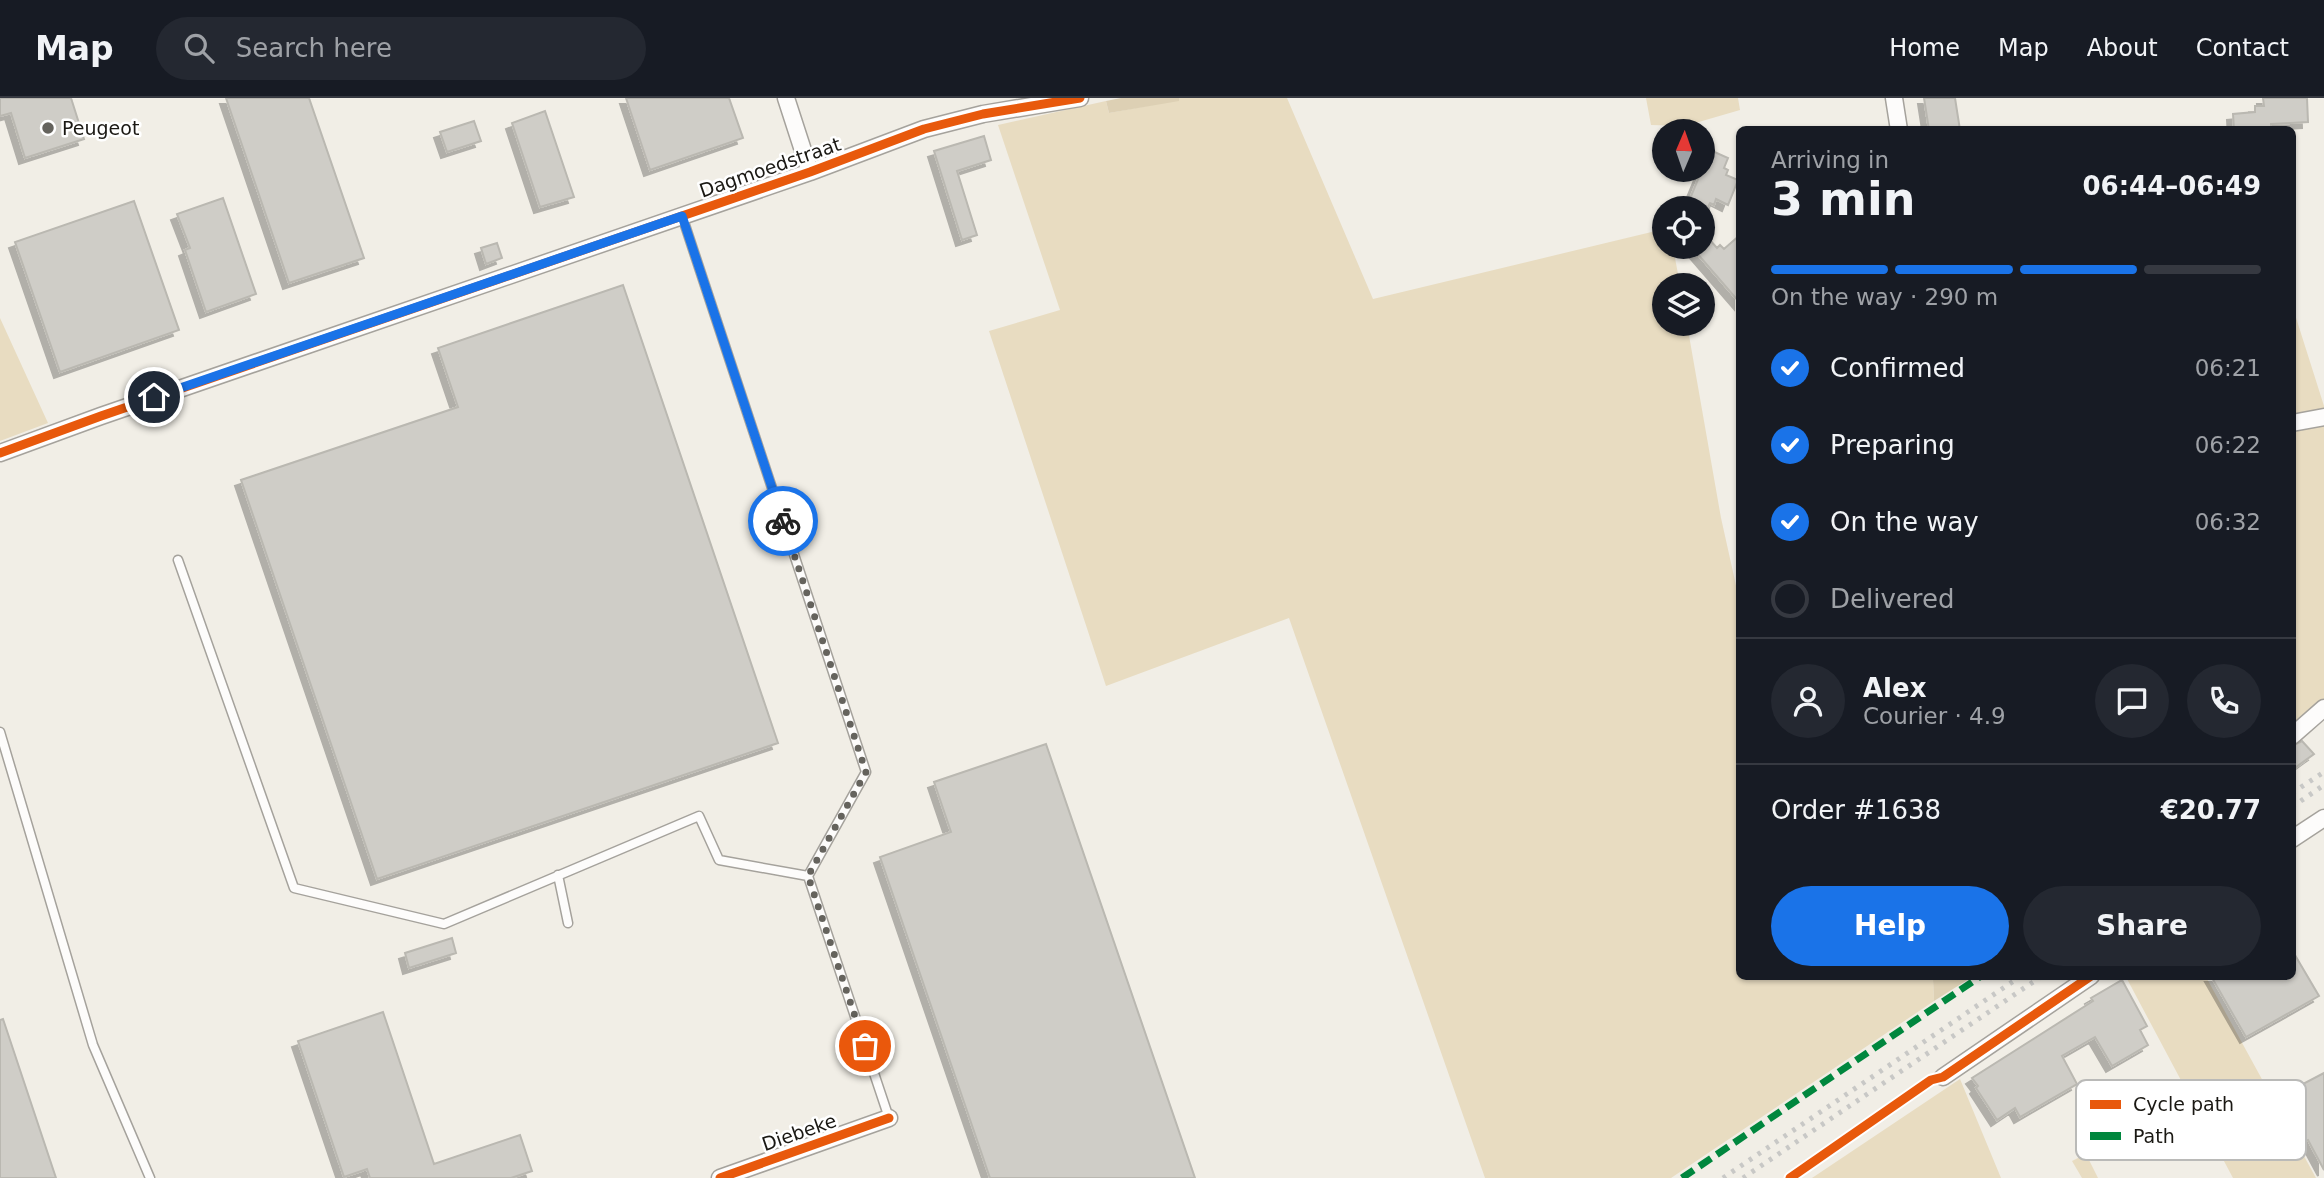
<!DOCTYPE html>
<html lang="en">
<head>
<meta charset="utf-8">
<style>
	body { margin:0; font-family:"DejaVu Sans",sans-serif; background:#242831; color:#f1f3f6; height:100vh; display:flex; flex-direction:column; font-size:26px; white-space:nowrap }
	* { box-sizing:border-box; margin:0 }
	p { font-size:23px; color:#9ea1a6 }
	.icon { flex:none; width:38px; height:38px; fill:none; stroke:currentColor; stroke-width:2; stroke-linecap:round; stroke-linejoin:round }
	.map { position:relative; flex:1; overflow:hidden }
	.drawer { position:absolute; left:1736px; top:28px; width:560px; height:854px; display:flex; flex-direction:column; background:#171b24; border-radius:10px; box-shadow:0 2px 5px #0004 }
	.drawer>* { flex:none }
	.needle { width:46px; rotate:2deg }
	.controls { position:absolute; left:1652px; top:21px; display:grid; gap:14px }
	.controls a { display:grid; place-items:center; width:63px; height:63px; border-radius:50%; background:#171b24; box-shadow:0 2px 5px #0004; font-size:35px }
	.pin { position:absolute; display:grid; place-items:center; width:60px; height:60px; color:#fff; margin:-30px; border:4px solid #fff; border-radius:50%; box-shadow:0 2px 7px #0007 }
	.courier { position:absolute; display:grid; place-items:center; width:70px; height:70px; margin:-35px; border:5px solid #1a73e8; border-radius:50%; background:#fff; color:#222; box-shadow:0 2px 9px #0007 }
	.headline em { font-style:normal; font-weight:600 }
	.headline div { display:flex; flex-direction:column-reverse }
	.headline { display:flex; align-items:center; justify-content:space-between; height:119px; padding:0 35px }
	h1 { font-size:46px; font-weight:600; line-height:52px }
	.bar { display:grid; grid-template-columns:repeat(4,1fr); gap:10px 7px; align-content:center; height:84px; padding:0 35px }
	.bar i { height:9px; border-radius:5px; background:#363941 }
	.bar .current { background:#1a73e8 }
	.bar p { grid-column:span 4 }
	.line { display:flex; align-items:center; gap:18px; padding:0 35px; border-top:2px solid #363941 }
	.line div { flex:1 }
	.round { display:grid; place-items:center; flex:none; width:74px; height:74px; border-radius:37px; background:#242831 }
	ol { padding:0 35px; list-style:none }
	li { display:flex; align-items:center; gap:21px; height:77px }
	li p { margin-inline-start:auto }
	li .icon { padding:7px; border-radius:50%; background:#1a73e8; color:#fff; stroke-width:4 }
	li:last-child { color:#9ea1a6 }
	li i { width:38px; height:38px; border:4px solid #363941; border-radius:50% }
	.action { display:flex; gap:14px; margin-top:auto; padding:14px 35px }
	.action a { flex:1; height:80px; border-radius:42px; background:#1a73e8; color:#fff; font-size:28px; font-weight:600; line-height:80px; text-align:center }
	.action a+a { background:#242831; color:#f1f3f6 }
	header { display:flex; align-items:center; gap:42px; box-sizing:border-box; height:98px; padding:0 35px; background:#171b24; border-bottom:2px solid #363941 }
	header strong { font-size:33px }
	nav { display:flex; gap:38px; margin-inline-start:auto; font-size:24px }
	.search { width:490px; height:63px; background:#242831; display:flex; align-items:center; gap:18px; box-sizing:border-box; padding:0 24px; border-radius:38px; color:#9ea1a6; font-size:26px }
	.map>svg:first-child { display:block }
	.green { fill:#e8dcc1 }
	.forest { fill:#ddd0b4 }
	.building { fill:#cfcdc7; stroke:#bab8b1; stroke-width:2; filter:url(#shadow) }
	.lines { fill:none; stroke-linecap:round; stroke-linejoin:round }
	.lane-casing { stroke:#a5a29c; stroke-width:11 }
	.street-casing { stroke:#a5a29c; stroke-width:19 }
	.lane { stroke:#fdfcfb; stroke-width:8 }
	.street { stroke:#fdfcfb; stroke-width:16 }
	.rail { stroke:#c8c8c6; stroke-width:5; stroke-dasharray:3.5 7; stroke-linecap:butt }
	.quiet { stroke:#00873e; stroke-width:7; stroke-dasharray:14 7; stroke-linecap:butt }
	.cycleway-casing { stroke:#fff; stroke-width:13 }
	.cycleway { stroke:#e8590c; stroke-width:9 }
	.done { stroke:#65635d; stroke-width:7; stroke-dasharray:0 12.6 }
	.route { stroke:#1a73e8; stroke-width:9 }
	.poi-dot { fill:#65635d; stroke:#fff; stroke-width:2.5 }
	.labels { text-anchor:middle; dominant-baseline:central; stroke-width:5; stroke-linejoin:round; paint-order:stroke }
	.poi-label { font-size:19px; fill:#1a1813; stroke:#fff; text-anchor:start }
	.street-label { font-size:19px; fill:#1a1813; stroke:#fff }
	.key { fill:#fff; stroke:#babab8; stroke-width:2 }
	.key-label { font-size:19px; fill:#1a1813 }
</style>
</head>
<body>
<header>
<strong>Map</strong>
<div class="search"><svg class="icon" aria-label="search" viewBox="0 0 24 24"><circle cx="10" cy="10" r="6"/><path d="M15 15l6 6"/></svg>Search here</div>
<nav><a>Home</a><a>Map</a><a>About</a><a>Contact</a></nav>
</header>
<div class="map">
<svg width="2324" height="1080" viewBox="0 0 2324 1080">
	<defs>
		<filter id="shadow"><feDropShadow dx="-6" dy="6" stdDeviation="0" flood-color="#0004"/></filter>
	</defs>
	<rect width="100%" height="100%" fill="#f1eee6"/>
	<!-- green -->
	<path class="green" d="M1179 0H1287L1373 201 1664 131V149H1673L1680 187H1664V226H1687L1721 420 1739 501 1740 878 1936 879 1933 881 1934 903 1671 1080H1485L1289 520 1106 588 989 233 1060 212 998 27 1106 3 1109 15 1179 2Z
		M1646 0H1738L1740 12 1685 28 1651 27Z
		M2292 207 2324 308V603L2292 631Z
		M0 220 48 325 0 343Z
		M2126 879H2206L2316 1080H2233Z
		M1960 981 2001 1080H1812Z
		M2086 1056 2098 1080H2082L2072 1063Z"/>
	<!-- forest -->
	<path class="forest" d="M1121 0H1179V3L1109 15 1106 3Z
		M1936 878H1972V879L1934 903 1933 881Z"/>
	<!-- building -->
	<path class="building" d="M0 0H71L84 41 25 60 11 15 0 18Z
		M226 0H309L364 160 289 185Z
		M626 0H729L743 40 650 72Z
		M1924 0H1955L1960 32H1929Z
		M2263 0H2307L2308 24 2271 26V32H2234L2233 16 2255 14V8H2264Z
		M545 13 574 99 540 109 512 25Z
		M474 23 481 43 447 54 440 34Z
		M984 38 991 62 957 73 977 137 962 142 934 53Z
		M1710 52 1728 60 1724 70 1728 72 1726 77 1738 82 1728 107 1716 101 1714 107 1710 105 1705 115 1703 114V110L1687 108Z
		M223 100 256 196 206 214 185 152 190 150 177 116Z
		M134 103 179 232 60 274 15 144Z
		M1740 137V205L1695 153 1709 141 1717 150 1720 147 1724 151Z
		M497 145 502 160 486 166 481 150Z
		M623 187 778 645 377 781 241 382 458 309 438 250Z
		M2302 643 2314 656 2292 672V648Z
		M1046 646 1195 1080H990L880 759 951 734 934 684Z
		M452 840 456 855 409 870 405 855Z
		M2292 852 2319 898 2246 939 2211 878H2292Z
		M2122 882 2147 928 2140 932 2148 947 2112 968 2095 939 2062 958 2077 986 2020 1019 2015 1010 1997 1022 1976 990 1978 988 1972 980 2093 903 2091 900Z
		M383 914 434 1066 520 1037 532 1073 511 1080H370L367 1071 344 1079 298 943Z
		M3 921 56 1080H0V922Z
		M2324 975V1072L2308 1042 2300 1045 2276 1000Z"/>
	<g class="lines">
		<!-- lane casing -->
		<g class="lane-casing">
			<path id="lane" d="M682 118 866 674 808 778
				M178 462 294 790 444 826 699 718 719 762 808 778 889 1020
				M0 634 93 947 150 1080
				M558 777 568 825"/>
		</g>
		<!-- street casing -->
		<g class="street-casing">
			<path id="street" d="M786 0 810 74
				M1894 0 1899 32
				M2292 325 2324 319
				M0 355 101 318 810 74 924 31 983 16 1080 0
				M2292 638 2324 610
				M2292 741 2324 720
				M1943 979 2091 878
				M720 1080 889 1020"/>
		</g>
		<!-- lane -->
		<use href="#lane" class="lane"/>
		<!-- street -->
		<use href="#street" class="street"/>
		<!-- rail -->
		<path class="rail" d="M2292 695 2324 674
			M2292 709 2324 687
			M1723 1080 2021 878
			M1743 1080 2042 878"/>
		<!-- quiet -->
		<path class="quiet" d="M1682 1080 1981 878"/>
		<!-- cycleway casing -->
		<g class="cycleway-casing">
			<path id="cycleway" d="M0 355 101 318 810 74 924 31 983 16 1080 0
				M720 1080 889 1020
				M1790 1080 1931 982 1943 979 2091 878"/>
		</g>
		<!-- cycleway -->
		<use href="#cycleway" class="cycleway"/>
	</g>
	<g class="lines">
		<!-- done -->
		<path class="done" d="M783 423 866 674 808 778 865 948"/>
		<!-- route -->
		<path class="route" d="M154 299 682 118 783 423"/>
	</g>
	<!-- markers -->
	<circle class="poi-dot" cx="48" cy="30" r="7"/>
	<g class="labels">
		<!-- poi labels -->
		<g class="poi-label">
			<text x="62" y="30">Peugeot</text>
		</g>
		<!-- street labels -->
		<g class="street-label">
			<text transform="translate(770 69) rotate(-19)">Dagmoedstraat</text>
			<text transform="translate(799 1034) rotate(-19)">Diebeke</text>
		</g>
	</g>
	<!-- legend -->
	<rect x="2076" y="982" width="230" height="80" rx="10" class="key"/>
	<rect x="2090" y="1002" width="31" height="9" fill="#e8590c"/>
	<rect x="2090" y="1034" width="31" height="8" fill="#00873e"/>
	<g class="key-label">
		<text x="2133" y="1013">Cycle path</text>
		<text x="2133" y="1045">Path</text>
	</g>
</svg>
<div class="controls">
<a><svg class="needle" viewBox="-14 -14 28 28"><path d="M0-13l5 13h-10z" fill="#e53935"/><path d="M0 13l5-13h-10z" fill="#9ea1a6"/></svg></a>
<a><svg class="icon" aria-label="locate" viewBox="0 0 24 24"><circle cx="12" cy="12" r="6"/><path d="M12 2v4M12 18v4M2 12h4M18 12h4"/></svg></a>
<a><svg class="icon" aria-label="layers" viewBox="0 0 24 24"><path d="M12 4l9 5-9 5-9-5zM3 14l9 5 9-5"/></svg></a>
</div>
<div class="pin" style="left:865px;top:948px;background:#ea580c"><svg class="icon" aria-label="bag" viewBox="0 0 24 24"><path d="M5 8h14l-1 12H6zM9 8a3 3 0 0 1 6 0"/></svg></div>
<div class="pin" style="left:154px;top:299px;background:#1f2937"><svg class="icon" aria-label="home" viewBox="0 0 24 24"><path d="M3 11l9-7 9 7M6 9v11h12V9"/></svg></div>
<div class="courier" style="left:783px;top:423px"><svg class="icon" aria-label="bike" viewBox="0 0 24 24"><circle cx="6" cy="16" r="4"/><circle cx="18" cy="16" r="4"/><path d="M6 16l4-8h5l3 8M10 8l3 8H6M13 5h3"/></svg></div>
<section class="drawer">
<div class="headline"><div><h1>3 min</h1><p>Arriving in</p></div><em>06:44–06:49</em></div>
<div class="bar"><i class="current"></i><i class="current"></i><i class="current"></i><i></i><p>On the way · 290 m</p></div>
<ol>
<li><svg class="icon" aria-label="check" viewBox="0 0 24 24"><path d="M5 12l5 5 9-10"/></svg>Confirmed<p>06:21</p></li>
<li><svg class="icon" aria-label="check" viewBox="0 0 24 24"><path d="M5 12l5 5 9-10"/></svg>Preparing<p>06:22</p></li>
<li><svg class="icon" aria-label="check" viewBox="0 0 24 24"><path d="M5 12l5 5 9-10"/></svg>On the way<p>06:32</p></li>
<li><i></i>Delivered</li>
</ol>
<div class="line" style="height:126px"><a class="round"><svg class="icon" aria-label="person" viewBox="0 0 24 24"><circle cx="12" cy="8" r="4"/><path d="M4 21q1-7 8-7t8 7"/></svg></a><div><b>Alex</b><p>Courier · 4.9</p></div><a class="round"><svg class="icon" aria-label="chat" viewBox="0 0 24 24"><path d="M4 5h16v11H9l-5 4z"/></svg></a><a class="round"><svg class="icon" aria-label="phone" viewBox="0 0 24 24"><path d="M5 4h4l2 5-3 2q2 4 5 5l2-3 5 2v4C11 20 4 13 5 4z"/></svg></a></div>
<div class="line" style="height:91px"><div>Order #1638</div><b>€20.77</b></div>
<div class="action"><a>Help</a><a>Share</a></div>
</section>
</div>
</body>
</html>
